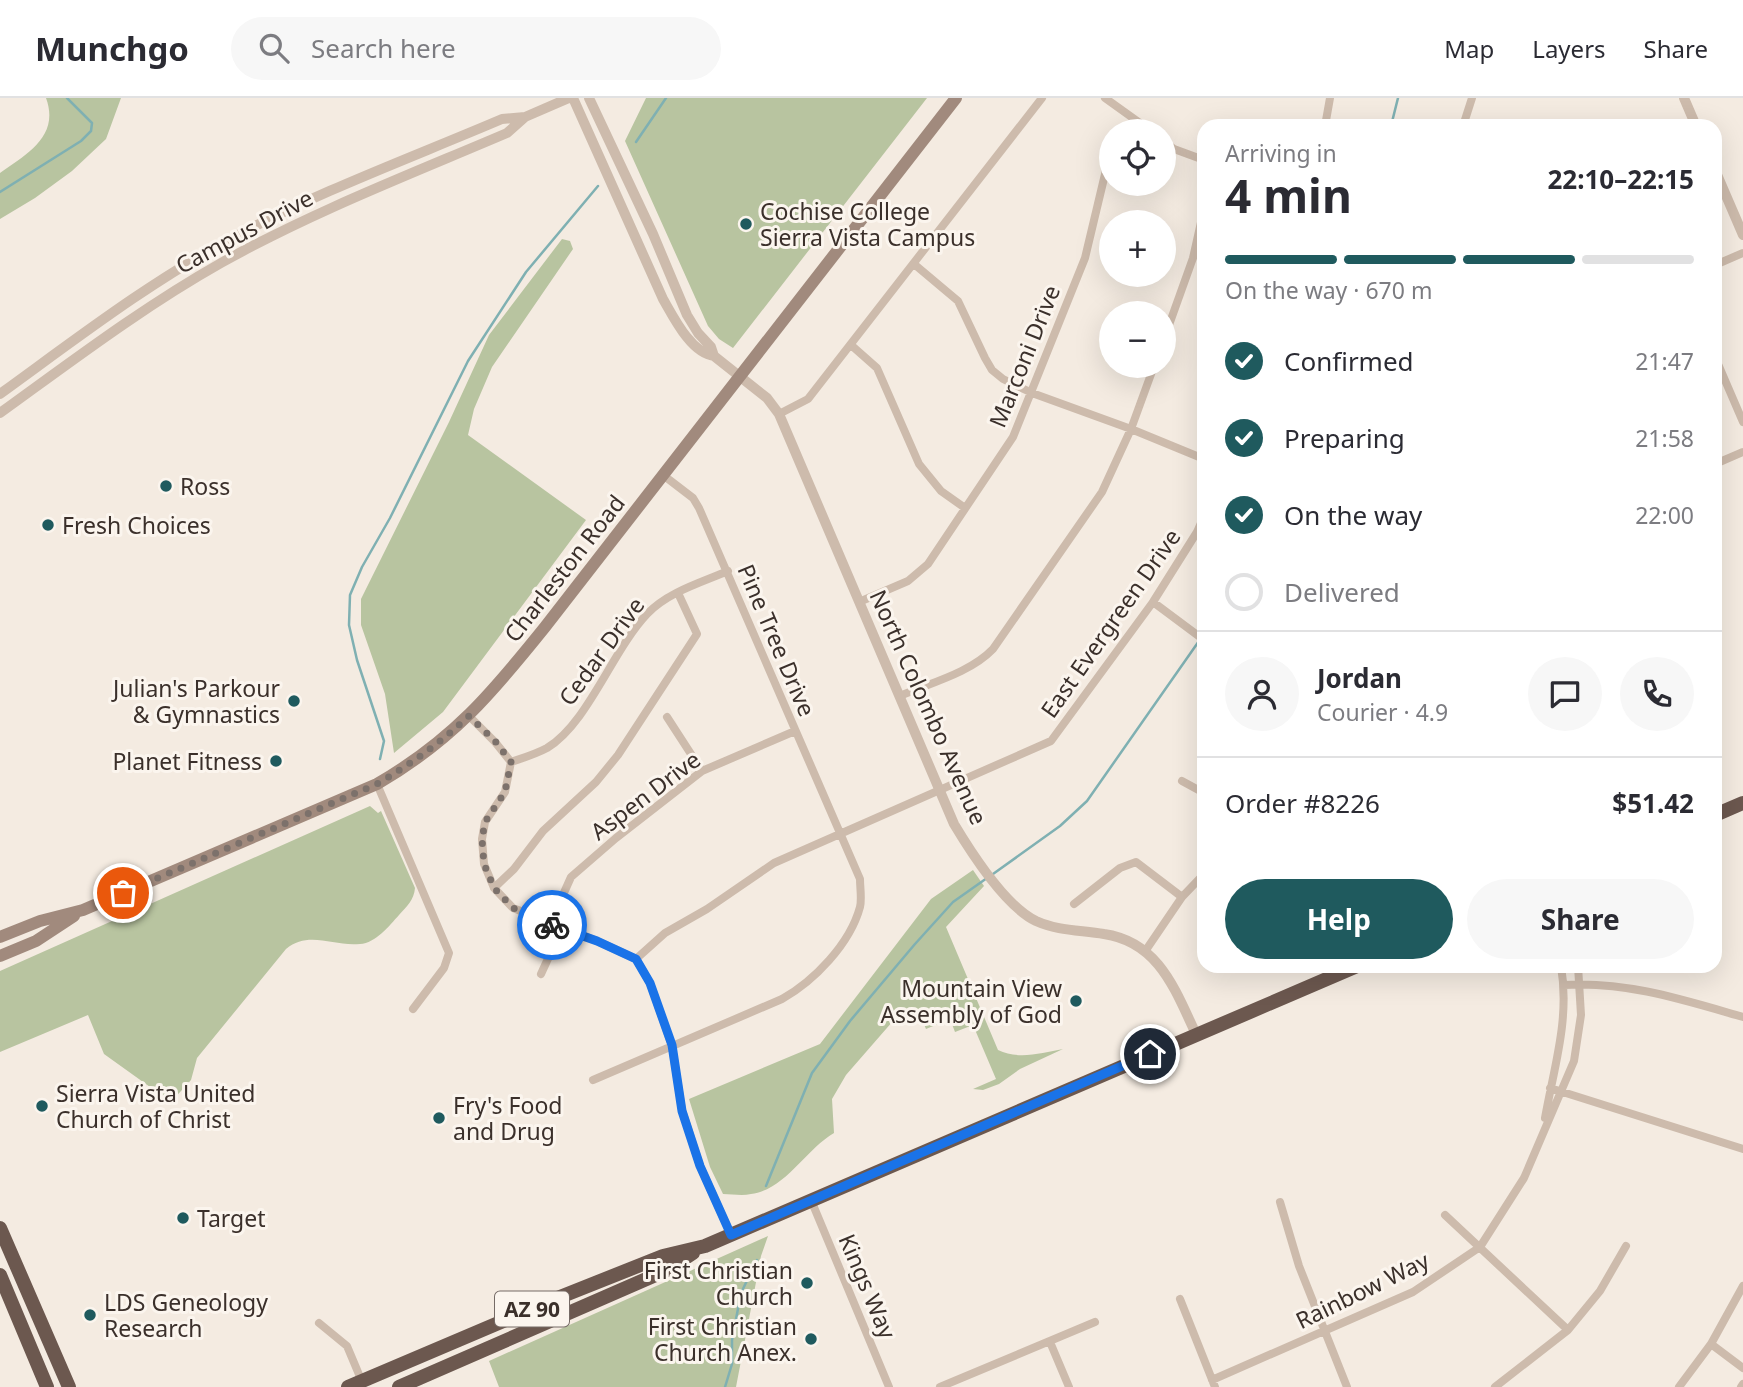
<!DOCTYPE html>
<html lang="en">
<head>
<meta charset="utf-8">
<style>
	body { margin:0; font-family:"Noto Sans",sans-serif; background:#f7f7f7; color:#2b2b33; height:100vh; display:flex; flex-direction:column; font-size:26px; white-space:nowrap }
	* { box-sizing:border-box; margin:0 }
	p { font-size:23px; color:#7c7c81 }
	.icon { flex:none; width:38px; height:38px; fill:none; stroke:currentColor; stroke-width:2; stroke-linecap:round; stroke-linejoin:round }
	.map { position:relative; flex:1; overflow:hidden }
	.drawer { position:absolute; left:1197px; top:21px; width:525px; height:854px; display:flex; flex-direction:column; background:#fff; border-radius:21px; box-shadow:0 7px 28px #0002 }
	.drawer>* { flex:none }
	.fabs { position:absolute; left:1099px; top:21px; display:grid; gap:14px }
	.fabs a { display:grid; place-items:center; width:77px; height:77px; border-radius:50%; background:#fff; box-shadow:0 7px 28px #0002; font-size:35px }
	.pin { position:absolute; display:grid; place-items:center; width:60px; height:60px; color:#fff; margin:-30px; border:4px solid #fff; border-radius:50%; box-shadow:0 2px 7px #0007 }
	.courier { position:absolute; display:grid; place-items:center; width:70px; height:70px; margin:-35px; border:5px solid #1a73e8; border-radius:50%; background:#fff; color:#222; box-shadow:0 2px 9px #0007 }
	.head em { font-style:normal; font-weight:700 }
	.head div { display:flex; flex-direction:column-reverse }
	.head { display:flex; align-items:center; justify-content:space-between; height:119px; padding:0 28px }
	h1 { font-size:46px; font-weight:700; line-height:52px }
	.bar { display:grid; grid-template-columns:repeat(4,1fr); gap:10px 7px; align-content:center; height:84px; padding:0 28px }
	.bar i { height:9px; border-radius:5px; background:#e1e1e2 }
	.bar .selected { background:#1f5a5e }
	.bar p { grid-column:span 4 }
	.line { display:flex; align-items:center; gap:18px; padding:0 28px; border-top:2px solid #e1e1e2 }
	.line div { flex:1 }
	.round { display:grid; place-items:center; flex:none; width:74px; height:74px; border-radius:37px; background:#f7f7f7 }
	ol { padding:0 28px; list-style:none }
	li { display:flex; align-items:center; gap:21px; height:77px }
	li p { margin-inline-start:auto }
	li .icon { padding:7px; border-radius:50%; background:#1f5a5e; color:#fff; stroke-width:4 }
	li:last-child { color:#7c7c81 }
	li i { width:38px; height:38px; border:4px solid #e1e1e2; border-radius:50% }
	.button { display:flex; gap:14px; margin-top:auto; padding:14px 28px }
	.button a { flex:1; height:80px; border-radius:42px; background:#1f5a5e; color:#fff; font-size:28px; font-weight:700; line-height:80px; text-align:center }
	.button a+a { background:#f7f7f7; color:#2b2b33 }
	header { display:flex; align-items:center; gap:42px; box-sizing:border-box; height:98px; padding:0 35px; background:#fff; border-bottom:2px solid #e1e1e2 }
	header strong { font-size:33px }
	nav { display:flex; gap:38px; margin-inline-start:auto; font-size:24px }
	.search { width:490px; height:63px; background:#f7f7f7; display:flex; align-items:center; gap:18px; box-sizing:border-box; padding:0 24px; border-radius:38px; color:#7c7c81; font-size:26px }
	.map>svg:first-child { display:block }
	.grass { fill:#b8c4a0 }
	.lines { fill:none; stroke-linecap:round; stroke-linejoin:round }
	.stream { stroke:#7fb0b2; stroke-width:2.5 }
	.minor { stroke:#cdbbac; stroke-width:8 }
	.tertiary { stroke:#cdbbac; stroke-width:10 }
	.secondary { stroke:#a18a7d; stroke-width:12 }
	.trunk { stroke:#6c584f; stroke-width:14 }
	.done { stroke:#7c716b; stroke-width:7; stroke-dasharray:0 12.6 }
	.route { stroke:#1a73e8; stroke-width:9 }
	.poi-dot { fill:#1f5a5e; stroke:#fbf5ee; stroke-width:2.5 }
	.labels { text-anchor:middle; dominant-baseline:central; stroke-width:6; stroke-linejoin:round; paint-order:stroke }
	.shield { fill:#fbf5ee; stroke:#756b66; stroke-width:2 }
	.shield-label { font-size:21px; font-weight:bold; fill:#3b302b }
	.poi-label { font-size:23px; fill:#3b302b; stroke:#fbf5ee; text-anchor:start }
	.street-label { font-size:23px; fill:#3b302b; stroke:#fbf5ee }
</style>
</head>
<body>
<header>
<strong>Munchgo</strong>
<div class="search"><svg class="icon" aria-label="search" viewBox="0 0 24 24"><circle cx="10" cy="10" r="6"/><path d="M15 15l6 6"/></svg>Search here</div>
<nav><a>Map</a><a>Layers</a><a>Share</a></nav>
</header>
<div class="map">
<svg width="1743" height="1289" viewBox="0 0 1743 1289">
	<rect width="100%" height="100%" fill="#f4ebe1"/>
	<!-- grass -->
	<path class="grass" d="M46 0H121L106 41 72 73 35 100 0 121V75C27 56 60 38 46 0Z
		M646 0H927L733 250 719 241 708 228 625 43Z
		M562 141 570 143 573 151 492 269 474 311 468 337 586 422 443 614 394 655 385 596 361 527V501L449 324 489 237Z
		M370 708 378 715 381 713 415 790C414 802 407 808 399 817 389 828 376 845 360 846 334 849 309 832 286 851L197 960 191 982 171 1004 104 956 88 917 0 954V873Z
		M973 772 984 788 946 829 998 952C1018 962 1042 955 1063 951L1020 971 999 986 983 992 973 991 996 981 973 927 955 934 950 921 926 931 918 912 893 923 846 977 832 1001 834 1035C805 1052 785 1092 751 1096 742 1098 732 1096 723 1096L710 1069 689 1001 820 946 931 801Z
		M768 1138 761 1158 736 1289H499L489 1263Z"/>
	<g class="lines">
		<!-- stream -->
		<path class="stream" d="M1391 28 1398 0
			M636 44 666 0
			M0 94 81 43 91 33 92 25 67 0
			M380 661 384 643 357 562 349 527 350 497 362 469 390 420 468 263 526 174 598 88
			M993 776 1060 728 1087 703 1199 543
			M766 1088 812 975 850 923 915 846 953 804 987 780
			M725 1289 732 1266V1242L741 1195 757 1162"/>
		<!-- minor -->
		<path class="minor" d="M1105 0 1151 33
			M1325 28 1330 0
			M1463 28 1472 0
			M1125 33 1135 22
			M1164 43 1174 51 1204 62
			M914 166 958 203 985 260 992 272 1003 281 1032 295 1131 331 1204 361
			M1715 167 1743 155
			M1164 241 1193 160 1204 111
			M851 247 877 270 919 366 941 393 965 410
			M1715 259 1743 324
			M779 316 808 301 1042 0
			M1715 366 1743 354
			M859 504 908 483 928 466 1013 339 1085 160 1111 51
			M1153 504 1204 542
			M900 598C930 585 970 575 993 551L1102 394 1131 331 1154 268
			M469 618 495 644 511 664 505 694 485 724 482 741 484 766 494 790 513 810 597 843 636 861 650 885 672 948 682 1012 700 1068 731 1137
			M667 619 702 673
			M511 664C523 660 536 656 547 650 588 625 612 553 647 516 668 494 700 485 728 473
			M1182 683 1204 695
			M377 686 449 855 444 870 413 911
			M494 790 514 771 543 733 596 684 618 657 697 536 678 495
			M1074 806 1120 770 1136 764 1182 799
			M550 826 571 779 616 740 702 673 795 633
			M1146 852 1182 799 1204 776
			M636 861 665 835 707 811 774 765 1051 643 1153 504 1197 434 1204 418
			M541 876 562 830
			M1564 887C1626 883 1684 902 1743 919
			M593 982 782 901C814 883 850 846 860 809 862 801 860 790 860 781L699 410 693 400 663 377
			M1550 990 1743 1051
			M1545 1020C1554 969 1570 921 1561 868
			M811 1102 889 1289
			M1280 1104 1299 1168 1347 1289
			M1445 1117 1568 1232
			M1180 1201 1215 1289
			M319 1225 347 1248 363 1286
			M1050 1244 1069 1289
			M1711 1246 1743 1270
			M1212 1282 1413 1194 1480 1149 1524 1080 1574 963 1581 917 1578 868
			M940 1289 1095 1224
			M1495 1289 1568 1232 1600 1193 1626 1148
			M1679 1289 1711 1246 1743 1188
			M1741 1289 1743 1286"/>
		<!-- tertiary -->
		<path class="tertiary" d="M573 0 663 201C674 220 691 255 714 258L767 300 779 316 954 726C972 756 1005 808 1036 823 1058 833 1081 832 1104 836 1159 844 1175 892 1196 936
			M589 0 653 136 687 217 698 235 711 249 714 258
			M1684 0 1696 28
			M1715 72 1743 137
			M0 296C76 241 151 183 234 139 320 93 413 59 502 21L525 19 569 0
			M0 315C72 263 143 209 221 165 312 114 411 76 507 35L525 19"/>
		<!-- secondary -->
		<path class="secondary" d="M0 839 40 823 83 812 377 686C453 642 492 595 545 529L956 0
			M0 858 36 843 74 818"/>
		<!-- trunk -->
		<path class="trunk" d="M1715 717 1743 705
			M0 1130 69 1289
			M0 1177 47 1289
			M348 1289 560 1199 663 1158 705 1148 1357 868
			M399 1289 667 1172 693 1155"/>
	</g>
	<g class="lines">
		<!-- done -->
		<path class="done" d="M123 795 377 686C411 666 440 645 469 618L495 643 511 664 505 694 485 724 482 741 484 766 494 790 513 810 552 827"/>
		<!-- route -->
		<path class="route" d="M552 827 597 843 636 861 650 885 672 947 682 1013 700 1068 731 1137 1150 956"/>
	</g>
	<!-- markers -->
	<g class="poi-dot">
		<circle cx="746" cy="126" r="7"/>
		<circle cx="166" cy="388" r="7"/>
		<circle cx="48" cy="427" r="7"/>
		<circle cx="294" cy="603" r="7"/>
		<circle cx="276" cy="663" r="7"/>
		<circle cx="1076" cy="903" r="7"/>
		<circle cx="42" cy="1008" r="7"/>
		<circle cx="439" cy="1020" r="7"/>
		<circle cx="183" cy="1120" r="7"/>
		<circle cx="807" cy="1185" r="7"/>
		<circle cx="90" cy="1217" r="7"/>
		<circle cx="811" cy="1241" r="7"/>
	</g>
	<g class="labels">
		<!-- shield labels -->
		<rect class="shield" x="495" y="1193.5" width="74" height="35" rx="5"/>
		<g class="shield-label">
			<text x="532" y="1211">AZ 90</text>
		</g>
		<!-- poi labels -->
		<g class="poi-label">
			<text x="760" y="113">Cochise College<tspan x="760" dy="26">Sierra Vista Campus</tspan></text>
			<text x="180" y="388">Ross</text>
			<text x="62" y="427">Fresh Choices</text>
			<text x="280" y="590" text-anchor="end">Julian's Parkour<tspan x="280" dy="26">&amp; Gymnastics</tspan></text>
			<text x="262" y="663" text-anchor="end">Planet Fitness</text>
			<text x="1062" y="890" text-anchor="end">Mountain View<tspan x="1062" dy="26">Assembly of God</tspan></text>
			<text x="56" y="995">Sierra Vista United<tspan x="56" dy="26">Church of Christ</tspan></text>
			<text x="453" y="1007">Fry's Food<tspan x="453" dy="26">and Drug</tspan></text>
			<text x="197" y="1120">Target</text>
			<text x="793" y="1172" text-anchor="end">First Christian<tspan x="793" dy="26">Church</tspan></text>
			<text x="104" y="1204">LDS Geneology<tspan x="104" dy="26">Research</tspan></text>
			<text x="797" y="1228" text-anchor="end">First Christian<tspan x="797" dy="26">Church Anex.</tspan></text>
		</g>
		<!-- street labels -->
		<g class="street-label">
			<text transform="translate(244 133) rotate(-28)">Campus Drive</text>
			<text transform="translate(1024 258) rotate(-68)">Marconi Drive</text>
			<text transform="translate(564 470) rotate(-52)">Charleston Road</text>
			<text transform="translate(1110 525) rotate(-55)">East Evergreen Drive</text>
			<text transform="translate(777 542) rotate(67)">Pine Tree Drive</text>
			<text transform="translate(601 553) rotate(-54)">Cedar Drive</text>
			<text transform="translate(929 609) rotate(66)">North Colombo Avenue</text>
			<text transform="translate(645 697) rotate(-37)">Aspen Drive</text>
			<text transform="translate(868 1188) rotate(67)">Kings Way</text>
			<text transform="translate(1362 1192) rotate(-26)">Rainbow Way</text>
		</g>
	</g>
</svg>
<div class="fabs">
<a><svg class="icon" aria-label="locate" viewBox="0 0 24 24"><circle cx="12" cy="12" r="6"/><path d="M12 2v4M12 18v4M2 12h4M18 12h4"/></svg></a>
<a>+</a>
<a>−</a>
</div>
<div class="pin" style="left:123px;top:795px;background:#ea580c"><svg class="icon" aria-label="bag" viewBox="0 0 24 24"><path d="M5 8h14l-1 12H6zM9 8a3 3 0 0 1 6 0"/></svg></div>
<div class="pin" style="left:1150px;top:956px;background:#1f2937"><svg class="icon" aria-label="home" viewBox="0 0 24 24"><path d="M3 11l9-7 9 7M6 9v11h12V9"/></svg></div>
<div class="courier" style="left:552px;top:827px"><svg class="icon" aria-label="bike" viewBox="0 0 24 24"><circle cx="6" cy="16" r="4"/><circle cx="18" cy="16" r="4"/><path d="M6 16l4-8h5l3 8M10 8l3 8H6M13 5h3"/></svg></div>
<section class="drawer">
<div class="head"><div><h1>4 min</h1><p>Arriving in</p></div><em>22:10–22:15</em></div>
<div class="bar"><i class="selected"></i><i class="selected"></i><i class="selected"></i><i></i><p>On the way · 670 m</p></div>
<ol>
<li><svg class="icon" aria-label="check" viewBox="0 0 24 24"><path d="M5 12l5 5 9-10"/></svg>Confirmed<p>21:47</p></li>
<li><svg class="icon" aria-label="check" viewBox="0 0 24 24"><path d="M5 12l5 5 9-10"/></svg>Preparing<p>21:58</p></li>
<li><svg class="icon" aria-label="check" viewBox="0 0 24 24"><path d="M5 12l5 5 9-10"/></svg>On the way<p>22:00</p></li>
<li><i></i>Delivered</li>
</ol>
<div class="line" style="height:126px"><a class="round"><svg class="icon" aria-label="person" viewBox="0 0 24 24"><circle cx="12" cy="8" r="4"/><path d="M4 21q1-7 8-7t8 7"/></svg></a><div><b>Jordan</b><p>Courier · 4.9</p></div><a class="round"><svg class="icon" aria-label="chat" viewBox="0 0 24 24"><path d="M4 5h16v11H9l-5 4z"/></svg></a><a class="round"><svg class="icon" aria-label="phone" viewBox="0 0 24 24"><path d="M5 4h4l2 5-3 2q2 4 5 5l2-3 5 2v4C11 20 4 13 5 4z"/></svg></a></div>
<div class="line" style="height:91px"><div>Order #8226</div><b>$51.42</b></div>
<div class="button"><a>Help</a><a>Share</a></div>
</section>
</div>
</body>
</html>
